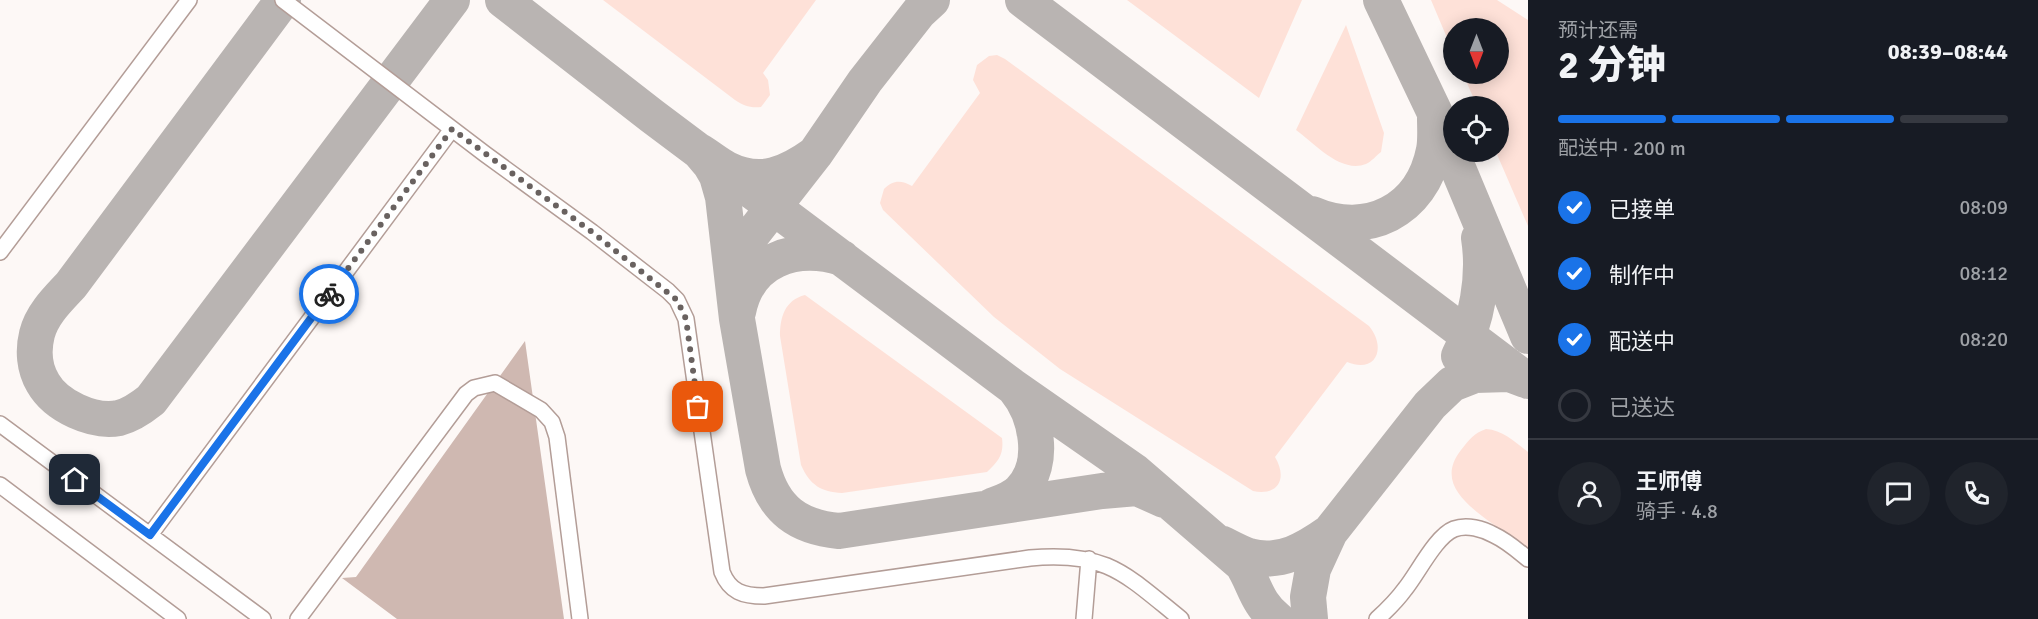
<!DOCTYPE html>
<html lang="zh">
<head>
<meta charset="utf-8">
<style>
	body { margin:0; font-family:Signika,"Noto Sans SC",sans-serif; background:#20242c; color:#f1f3f6; height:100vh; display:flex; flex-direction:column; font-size:22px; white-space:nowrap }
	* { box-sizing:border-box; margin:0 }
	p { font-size:20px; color:#9ea1a6 }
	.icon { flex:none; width:33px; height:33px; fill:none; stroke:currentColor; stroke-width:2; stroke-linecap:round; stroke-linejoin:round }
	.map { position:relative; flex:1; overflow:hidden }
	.panel { display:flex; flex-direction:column; background:#171b24; width:510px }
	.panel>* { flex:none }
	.needle { width:39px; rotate:180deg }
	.buttons { position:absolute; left:1443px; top:18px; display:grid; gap:12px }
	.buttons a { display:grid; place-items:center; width:66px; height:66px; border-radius:50%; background:#171b24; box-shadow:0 3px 15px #0003; font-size:30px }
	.pin { position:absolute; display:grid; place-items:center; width:51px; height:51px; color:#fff; margin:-26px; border-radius:12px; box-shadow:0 3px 9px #0006 }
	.courier { position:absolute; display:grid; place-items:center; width:60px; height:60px; margin:-30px; border:4px solid #1a73e8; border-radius:50%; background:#fff; color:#222; box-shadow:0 2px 8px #0007 }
	.summary em { font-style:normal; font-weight:800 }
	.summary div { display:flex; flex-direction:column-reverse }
	.summary { display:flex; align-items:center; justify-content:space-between; height:102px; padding:0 30px }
	h1 { font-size:39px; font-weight:800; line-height:45px }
	.bar { display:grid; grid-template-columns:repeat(4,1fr); gap:9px 6px; align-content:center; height:72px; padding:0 30px }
	.bar i { height:8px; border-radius:4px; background:#363941 }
	.bar .on { background:#1a73e8 }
	.bar p { grid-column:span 4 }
	.line { display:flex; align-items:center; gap:15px; padding:0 30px; border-top:2px solid #363941 }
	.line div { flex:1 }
	.round { display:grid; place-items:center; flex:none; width:63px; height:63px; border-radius:32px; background:#20242c }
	ol { padding:0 30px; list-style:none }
	li { display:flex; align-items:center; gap:18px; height:66px }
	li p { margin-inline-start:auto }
	li .icon { padding:6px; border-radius:50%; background:#1a73e8; color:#fff; stroke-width:4 }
	li:last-child { color:#9ea1a6 }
	li i { width:33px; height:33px; border:3px solid #363941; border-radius:50% }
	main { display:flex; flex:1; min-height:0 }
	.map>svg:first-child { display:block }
	.green { fill:#fee1d8 }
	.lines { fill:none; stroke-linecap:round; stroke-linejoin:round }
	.taxiway { stroke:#b9b4b2; stroke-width:36 }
	.building { fill:#cfb8b1 }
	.minor-casing { stroke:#b39d97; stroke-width:18 }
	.minor { stroke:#fff; stroke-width:15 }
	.done { stroke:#696260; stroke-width:6; stroke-dasharray:0 10.8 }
	.route { stroke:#1a73e8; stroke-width:8 }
</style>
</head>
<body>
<main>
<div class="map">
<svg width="1528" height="619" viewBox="0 0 1528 619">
	<rect width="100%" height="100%" fill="#fdf8f6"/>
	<!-- green -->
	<path class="green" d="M603 0H816L763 73 768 80 770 95 761 107C750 108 744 106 735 100Z
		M1127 0H1302L1259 98Z
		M1431 0H1497L1528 20V226L1496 152H1498V106H1477L1463 74H1498V28H1454L1453 52Z
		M1346 25 1384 133 1381 152C1377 155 1371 162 1366 164 1341 174 1314 143 1296 130Z
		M997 55 1005 59 1369 326C1387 348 1376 374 1347 362L1275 457C1288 479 1278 496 1253 491L1060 369 994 317 883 210 880 203 884 189C893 180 901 180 912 186L980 93 973 80 977 65 989 56Z
		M805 295 1002 438C1004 454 999 461 987 472L842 493C821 492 810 485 801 465L780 336C780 317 785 300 805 295Z
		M1486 429C1503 430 1515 442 1528 452V550C1515 541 1503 531 1490 522 1466 504 1436 482 1461 450 1469 440 1474 433 1486 429Z"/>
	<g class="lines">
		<!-- taxiway -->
		<path class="taxiway" d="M283 0 71 285C58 299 42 314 37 334 33 350 34 368 43 383 56 406 93 423 119 418 131 415 141 408 151 400L452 0
			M503 0 652 116 1012 386 1134 471 1242 564C1255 584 1256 603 1277 619
			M1023 0 1528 381
			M1381 0 1434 111 1528 336
			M815 154C787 174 761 186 727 169 717 164 708 156 699 151L710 164 717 176 723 197 737 319 763 469C774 510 798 527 839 531L1102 491 1137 488 1164 500
			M1312 214C1367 238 1422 211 1434 150 1436 140 1435 128 1435 118
			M734 276 738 257 751 236 815 154 865 81 919 12 932 0
			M738 312C748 259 796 244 842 258
			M1459 356C1477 322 1485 276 1479 238
			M992 506C1002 502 1014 498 1021 490 1047 463 1036 414 1015 389
			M1223 544C1231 548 1240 553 1249 556 1280 565 1306 549 1330 532
			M1310 619 1308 597 1313 569 1330 532 1430 405 1452 384 1475 375 1509 374 1525 380"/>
	</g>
	<!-- building -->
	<path class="building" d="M525 341 564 619H397L342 578 356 577Z"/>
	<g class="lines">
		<!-- minor casing -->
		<g class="minor-casing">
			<path id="minor" d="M283 0 485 154 592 232 668 291 677 300 686 319 722 572C730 592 743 596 764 596L1030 558C1107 551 1125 574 1181 619
				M0 252 189 0
				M0 424 263 619
				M0 485 178 619
				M150 535 452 129
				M298 619 466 394 474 388 495 383 541 410 552 422 557 437 580 619
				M1084 619 1089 559
				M1377 619C1387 610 1397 600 1405 589 1418 573 1436 536 1454 529 1467 524 1483 529 1494 535 1507 541 1517 550 1528 559"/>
		</g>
		<!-- minor -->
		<use href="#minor" class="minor"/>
	</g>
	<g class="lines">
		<!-- done -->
		<path class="done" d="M329 294 452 129 592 232 677 300 686 319 698 407"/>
		<!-- route -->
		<path class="route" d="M75 480 150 535 329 294"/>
	</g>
</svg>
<div class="buttons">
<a><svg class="needle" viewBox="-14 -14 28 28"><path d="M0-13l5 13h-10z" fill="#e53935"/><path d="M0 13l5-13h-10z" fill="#9ea1a6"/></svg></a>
<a><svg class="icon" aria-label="locate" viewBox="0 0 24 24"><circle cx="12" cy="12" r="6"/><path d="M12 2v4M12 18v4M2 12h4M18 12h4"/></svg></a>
</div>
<div class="pin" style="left:698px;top:407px;background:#ea580c"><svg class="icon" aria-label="bag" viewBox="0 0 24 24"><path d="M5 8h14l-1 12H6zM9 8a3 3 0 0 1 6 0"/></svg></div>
<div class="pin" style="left:75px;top:480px;background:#1f2937"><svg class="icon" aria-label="home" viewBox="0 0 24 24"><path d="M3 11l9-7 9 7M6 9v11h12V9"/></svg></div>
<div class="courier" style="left:329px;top:294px"><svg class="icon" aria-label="bike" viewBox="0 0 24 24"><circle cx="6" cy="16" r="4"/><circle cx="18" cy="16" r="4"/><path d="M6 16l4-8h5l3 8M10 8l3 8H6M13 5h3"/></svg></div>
</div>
<section class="panel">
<div class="summary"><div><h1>2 分钟</h1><p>预计还需</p></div><em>08:39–08:44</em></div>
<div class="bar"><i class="on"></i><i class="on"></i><i class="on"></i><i></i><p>配送中 · 200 m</p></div>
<ol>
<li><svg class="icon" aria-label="check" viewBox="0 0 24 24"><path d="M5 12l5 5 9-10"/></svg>已接单<p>08:09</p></li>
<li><svg class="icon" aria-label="check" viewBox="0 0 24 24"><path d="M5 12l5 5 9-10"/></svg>制作中<p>08:12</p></li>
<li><svg class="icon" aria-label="check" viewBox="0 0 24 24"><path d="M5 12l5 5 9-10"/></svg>配送中<p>08:20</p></li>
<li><i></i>已送达</li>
</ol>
<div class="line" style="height:108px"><a class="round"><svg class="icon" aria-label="person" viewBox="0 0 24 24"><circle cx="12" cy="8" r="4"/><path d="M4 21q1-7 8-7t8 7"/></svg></a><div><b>王师傅</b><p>骑手 · 4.8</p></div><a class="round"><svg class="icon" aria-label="chat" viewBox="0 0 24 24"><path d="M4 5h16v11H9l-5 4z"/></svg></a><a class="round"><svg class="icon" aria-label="phone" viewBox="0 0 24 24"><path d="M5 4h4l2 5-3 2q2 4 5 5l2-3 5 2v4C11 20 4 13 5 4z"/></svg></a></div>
</section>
</main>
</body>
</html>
